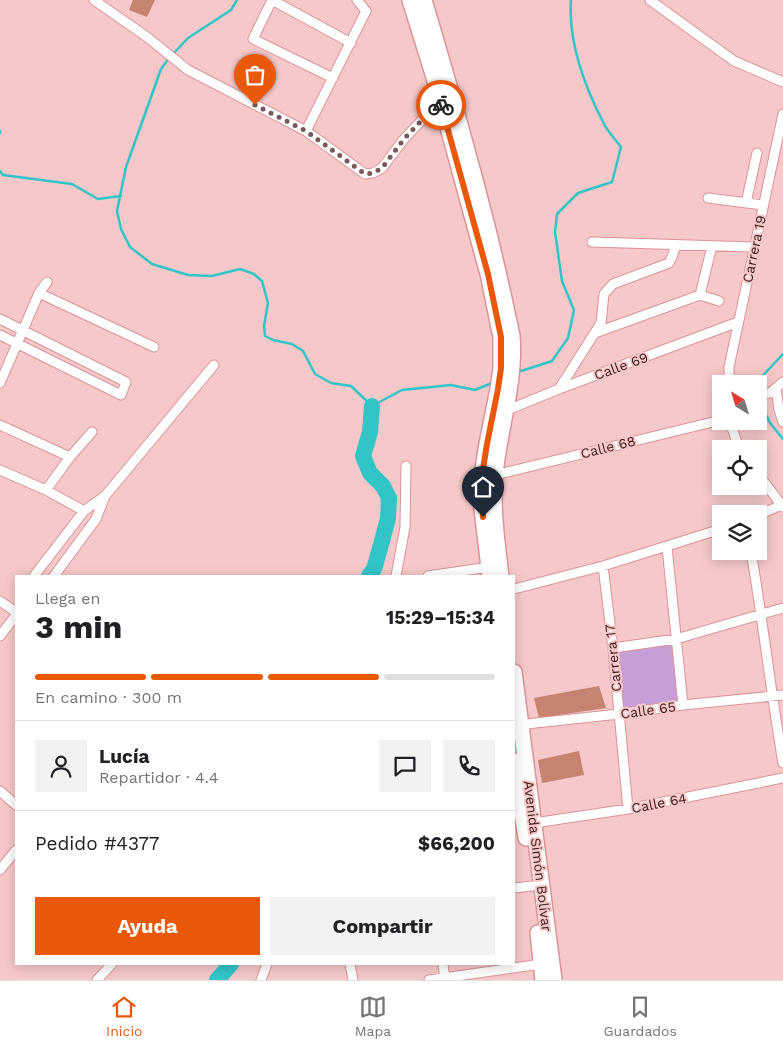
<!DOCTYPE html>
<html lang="es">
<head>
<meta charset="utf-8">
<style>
	body { margin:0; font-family:"Work Sans",sans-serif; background:#f2f2f2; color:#202124; height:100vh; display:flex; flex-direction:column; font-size:19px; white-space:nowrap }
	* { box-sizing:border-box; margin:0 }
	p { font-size:16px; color:#757577 }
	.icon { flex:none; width:28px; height:28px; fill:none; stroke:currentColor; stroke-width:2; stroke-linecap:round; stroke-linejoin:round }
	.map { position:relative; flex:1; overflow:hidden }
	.side { position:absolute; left:15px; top:575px; width:500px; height:390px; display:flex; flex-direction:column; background:#fff; border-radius:0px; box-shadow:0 2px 12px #0003 }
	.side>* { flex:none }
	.needle { width:32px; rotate:322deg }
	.tools { position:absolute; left:712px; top:375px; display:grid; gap:10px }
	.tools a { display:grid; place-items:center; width:55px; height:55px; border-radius:0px; background:#fff; box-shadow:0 2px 12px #0003; font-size:25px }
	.pin { position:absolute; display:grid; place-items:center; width:42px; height:42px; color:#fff; margin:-51px -21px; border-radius:50% 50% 50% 0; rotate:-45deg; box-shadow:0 0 5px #0007 }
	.pin .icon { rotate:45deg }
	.courier { position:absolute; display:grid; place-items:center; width:50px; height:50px; margin:-25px; border:4px solid #ea580c; border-radius:50%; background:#fff; color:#222; box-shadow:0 1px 6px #0007 }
	.headline em { font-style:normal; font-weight:700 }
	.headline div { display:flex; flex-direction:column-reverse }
	.headline { display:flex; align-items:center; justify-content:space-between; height:85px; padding:0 20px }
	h1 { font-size:32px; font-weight:700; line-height:38px }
	.bar { display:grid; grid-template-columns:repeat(4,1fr); gap:8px 5px; align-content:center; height:60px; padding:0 20px }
	.bar i { height:6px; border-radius:4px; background:#e0e0e0 }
	.bar .on { background:#ea580c }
	.bar p { grid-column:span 4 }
	.line { display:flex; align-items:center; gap:12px; padding:0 20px; border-top:1px solid #e0e0e0 }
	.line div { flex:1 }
	.round { display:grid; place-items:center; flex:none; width:52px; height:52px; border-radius:0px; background:#f2f2f2 }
	.cta { display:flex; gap:10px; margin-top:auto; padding:10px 20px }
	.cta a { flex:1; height:58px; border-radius:0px; background:#ea580c; color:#fff; font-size:20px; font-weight:700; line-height:58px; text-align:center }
	.cta a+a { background:#f2f2f2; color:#202124 }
	.menu { display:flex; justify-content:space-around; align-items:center; height:70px; border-top:1px solid #e0e0e0; background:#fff; font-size:14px; color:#757577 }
	.menu a { display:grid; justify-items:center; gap:2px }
	.menu .on { color:#ea580c }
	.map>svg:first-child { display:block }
	.green { fill:#c89ed6 }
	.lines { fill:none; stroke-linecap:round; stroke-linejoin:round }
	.stream { stroke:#32c5c8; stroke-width:2.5 }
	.river { stroke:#32c5c8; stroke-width:16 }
	.building { fill:#c58370 }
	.minor-casing { stroke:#db9497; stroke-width:11 }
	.primary-casing { stroke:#db9497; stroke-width:18 }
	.minor { stroke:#fff; stroke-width:9 }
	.primary { stroke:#fff; stroke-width:15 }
	.done { stroke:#7a595a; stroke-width:5; stroke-dasharray:0 9 }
	.route { stroke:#ea580c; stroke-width:6 }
	.labels { text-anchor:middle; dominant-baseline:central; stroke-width:4; stroke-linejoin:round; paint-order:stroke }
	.street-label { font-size:14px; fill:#381d1e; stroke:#f6c8c9 }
</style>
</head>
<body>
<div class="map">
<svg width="783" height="980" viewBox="0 0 783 980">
	<rect width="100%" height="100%" fill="#f6c8c9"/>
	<!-- green -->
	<path class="green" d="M676 639 683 705 619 714 613 648Z"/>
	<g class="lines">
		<!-- stream -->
		<path class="stream" d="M173 54 188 38 231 10 237 0
			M169 58 161 69 126 167 117 211 121 229 130 247 152 264 188 275 212 276 240 269 254 274 262 281 268 303 264 326 265 336 273 340 292 344 303 351 315 374 331 383 351 386 372 406 402 390 451 385 475 390 492 383
			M0 131V133
			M0 171 3 175 72 184 98 199 121 196
			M518 372 552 361 568 338 574 310 562 281 555 232 557 214 578 193 612 182 621 147C615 139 607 131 603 122 584 85 568 42 571 0
			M755 384 783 354
			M759 400 770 423 783 439"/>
		<!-- river -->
		<path class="river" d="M369 576 374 569 382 541 388 518 389 498 383 486 370 473 363 456 370 432 372 406
			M217 980 231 964"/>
	</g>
	<!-- building -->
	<path class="building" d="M133 0H155L147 17 129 10Z
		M599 686 606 708 539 718 534 698Z
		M579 751 584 775 542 783 538 760Z"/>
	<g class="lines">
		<!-- minor casing -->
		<g class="minor-casing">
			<path id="minor" d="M94 0 147 37 188 70 306 131 365 174 373 173 382 168 404 139 440 101
				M272 0 253 39 333 78
				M272 0 351 43
				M650 0 734 61 783 82
				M306 131 366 11 357 0
				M708 198 763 205
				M746 203 757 153
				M592 242 754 247
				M39 293 154 347
				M700 295 712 246
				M0 319 126 382 121 395 0 335
				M595 333 700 295 719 301
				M0 383 39 293 47 282
				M729 384V367L783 114
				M776 388 779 410 783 422
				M559 389 601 323 604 294 613 284 669 263 672 257 676 245
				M759 395 770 393 783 382
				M505 411 559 389 738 322
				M730 421 739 449
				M0 425 70 457
				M0 470 46 490 84 511
				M495 475 721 420
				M759 475 783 507
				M46 490 70 457 92 432
				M759 515 781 505
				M667 547 683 705
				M751 551C763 622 771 693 783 763
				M603 566 613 648 628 809
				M34 576 84 511 105 496 214 365
				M54 576 96 519 105 496
				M396 576 405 527 406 466
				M428 576 489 567
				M514 589 603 566 721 529
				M0 601 16 612
				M0 636 16 615
				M613 648 676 639 783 608
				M517 725 619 714 683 705 783 695
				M0 791 16 805
				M534 823 628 809 783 778
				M0 870 16 850
				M514 888 532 886
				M350 964 353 980
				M443 964 445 980
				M97 980 112 964
				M261 980 267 964
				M429 980 541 964"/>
		</g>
		<!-- primary casing -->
		<g class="primary-casing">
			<path id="primary" d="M410 0 437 87 488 274 501 337V368L498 389 487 444 482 475 481 501 490 576
				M424 0C446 74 467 148 486 222 493 249 499 276 505 303 507 314 510 325 512 336 516 383 499 429 495 475 492 509 497 542 501 576
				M514 672 554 980
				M514 761 526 838
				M538 933 543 980"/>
		</g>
		<!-- minor -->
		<use href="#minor" class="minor"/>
		<!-- primary -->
		<use href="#primary" class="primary"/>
	</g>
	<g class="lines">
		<!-- done -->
		<path class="done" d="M255 105 306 131 365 174 373 173 382 168 404 139 440 101 441 105"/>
		<!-- route -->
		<path class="route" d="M441 105 488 274 501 337V368L498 389 487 444 482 475 483 517"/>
	</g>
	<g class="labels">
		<!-- street labels -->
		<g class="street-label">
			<text transform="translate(754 249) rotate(-78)">Carrera 19</text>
			<text transform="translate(621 366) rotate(-20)">Calle 69</text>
			<text transform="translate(608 447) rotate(-14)">Calle 68</text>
			<text transform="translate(613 658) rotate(-96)">Carrera 17</text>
			<text transform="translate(648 710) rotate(-8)">Calle 65</text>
			<text transform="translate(659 803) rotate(-11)">Calle 64</text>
			<text transform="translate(538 856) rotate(83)">Avenida Simón Bolívar</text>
		</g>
	</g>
</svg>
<div class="tools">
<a><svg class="needle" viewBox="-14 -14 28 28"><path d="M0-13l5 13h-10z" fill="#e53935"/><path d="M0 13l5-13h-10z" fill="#757577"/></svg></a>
<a><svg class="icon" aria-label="locate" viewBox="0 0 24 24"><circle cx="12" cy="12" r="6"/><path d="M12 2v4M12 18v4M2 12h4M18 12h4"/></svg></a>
<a><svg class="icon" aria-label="layers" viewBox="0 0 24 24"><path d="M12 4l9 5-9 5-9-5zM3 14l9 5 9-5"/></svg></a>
</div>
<div class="pin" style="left:255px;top:105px;background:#ea580c"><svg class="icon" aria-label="bag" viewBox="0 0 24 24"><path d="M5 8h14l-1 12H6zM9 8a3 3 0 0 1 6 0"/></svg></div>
<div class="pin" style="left:483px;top:517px;background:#1f2937"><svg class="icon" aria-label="home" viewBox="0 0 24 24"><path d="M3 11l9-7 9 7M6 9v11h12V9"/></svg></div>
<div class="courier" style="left:441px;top:105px"><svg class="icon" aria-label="bike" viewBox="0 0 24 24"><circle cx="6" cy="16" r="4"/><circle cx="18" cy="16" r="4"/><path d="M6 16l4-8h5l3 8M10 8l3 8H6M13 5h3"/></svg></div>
<section class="side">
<div class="headline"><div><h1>3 min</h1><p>Llega en</p></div><em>15:29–15:34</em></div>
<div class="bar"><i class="on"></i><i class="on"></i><i class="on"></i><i></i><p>En camino · 300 m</p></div>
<div class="line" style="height:90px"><a class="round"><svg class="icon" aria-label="person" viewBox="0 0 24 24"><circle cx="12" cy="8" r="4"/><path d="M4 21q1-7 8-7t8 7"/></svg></a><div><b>Lucía</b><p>Repartidor · 4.4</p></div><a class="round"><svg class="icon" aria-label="chat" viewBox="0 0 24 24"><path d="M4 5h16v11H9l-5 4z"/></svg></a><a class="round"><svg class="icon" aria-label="phone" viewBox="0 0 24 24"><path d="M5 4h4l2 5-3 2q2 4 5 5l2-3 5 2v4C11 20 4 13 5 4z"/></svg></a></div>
<div class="line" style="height:65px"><div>Pedido #4377</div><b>$66,200</b></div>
<div class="cta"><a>Ayuda</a><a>Compartir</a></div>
</section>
</div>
<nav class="menu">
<a class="on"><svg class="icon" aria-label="home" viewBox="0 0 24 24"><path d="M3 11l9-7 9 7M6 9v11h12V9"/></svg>Inicio</a>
<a><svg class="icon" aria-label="map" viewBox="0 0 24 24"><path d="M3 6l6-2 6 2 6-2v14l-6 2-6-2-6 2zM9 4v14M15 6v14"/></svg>Mapa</a>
<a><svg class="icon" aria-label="saved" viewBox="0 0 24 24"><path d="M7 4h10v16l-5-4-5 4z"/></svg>Guardados</a>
</nav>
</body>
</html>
